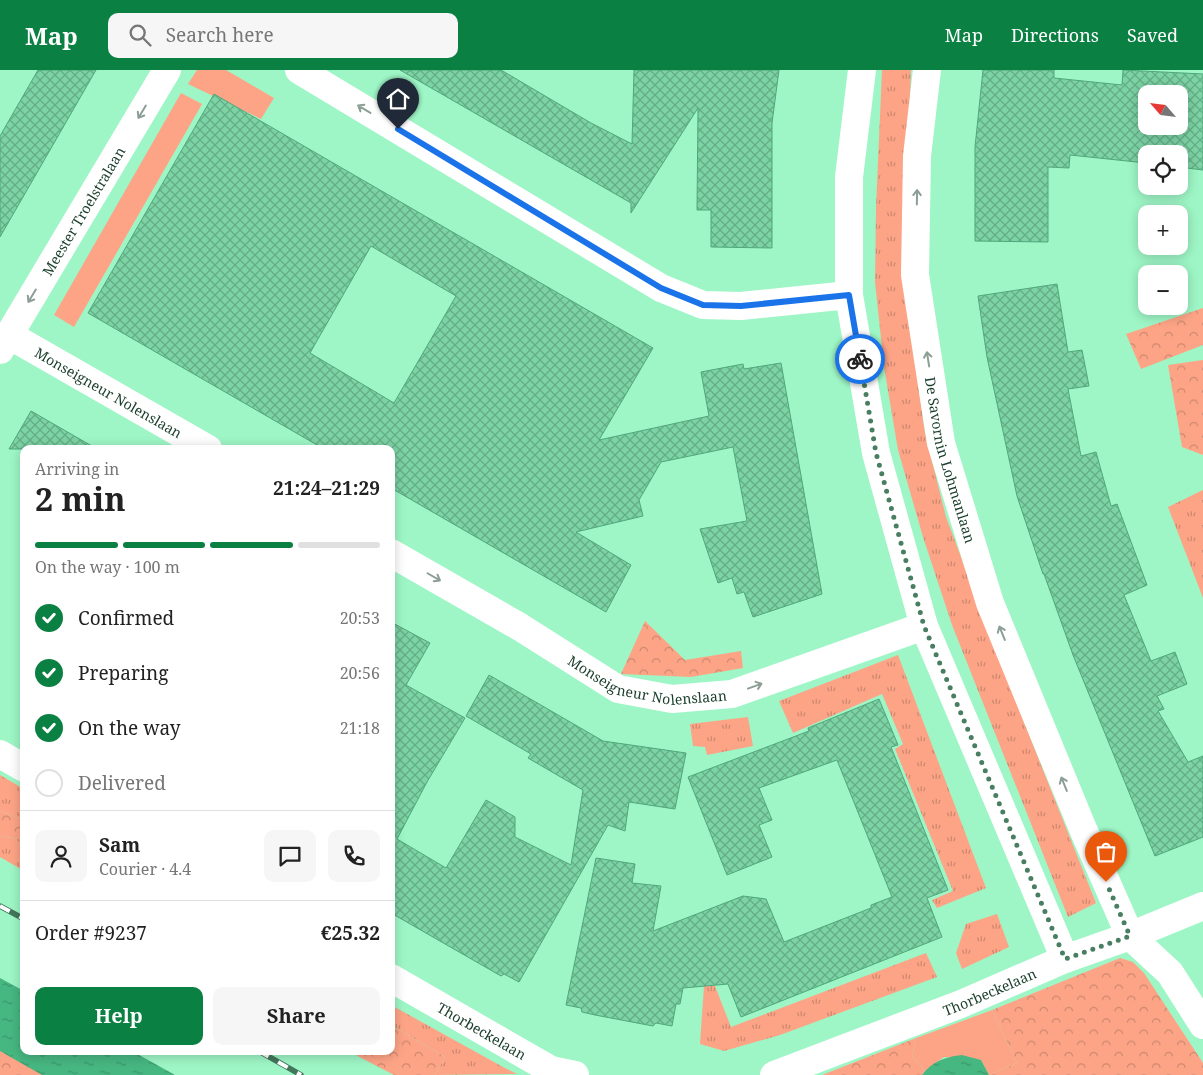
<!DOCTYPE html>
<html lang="en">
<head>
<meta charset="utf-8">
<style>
	body { margin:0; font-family:"Noto Serif",serif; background:#f6f6f6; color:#222; height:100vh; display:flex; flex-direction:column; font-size:19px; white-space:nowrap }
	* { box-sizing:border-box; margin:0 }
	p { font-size:16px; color:#767676 }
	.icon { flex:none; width:28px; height:28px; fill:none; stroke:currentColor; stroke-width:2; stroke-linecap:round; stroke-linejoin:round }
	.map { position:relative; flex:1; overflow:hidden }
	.sheet { position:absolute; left:20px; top:375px; width:375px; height:610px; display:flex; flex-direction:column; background:#fff; border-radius:10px; box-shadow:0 2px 12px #0003 }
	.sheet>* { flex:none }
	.needle { width:32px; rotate:298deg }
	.buttons { position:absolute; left:1138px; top:15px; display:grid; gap:10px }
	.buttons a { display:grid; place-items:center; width:50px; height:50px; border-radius:10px; background:#fff; box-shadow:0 2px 12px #0003; font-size:25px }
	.pin { position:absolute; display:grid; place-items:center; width:42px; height:42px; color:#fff; margin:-51px -21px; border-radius:50% 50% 50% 0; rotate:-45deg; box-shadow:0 0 5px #0007 }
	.pin .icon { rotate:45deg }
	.courier { position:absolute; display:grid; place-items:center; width:50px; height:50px; margin:-25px; border:4px solid #1a73e8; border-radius:50%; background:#fff; color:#222; box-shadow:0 1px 6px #0007 }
	.head em { font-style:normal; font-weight:700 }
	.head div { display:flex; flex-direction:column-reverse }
	.head { display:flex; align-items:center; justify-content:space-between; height:85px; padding:0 15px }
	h1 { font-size:32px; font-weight:700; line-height:38px }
	.bar { display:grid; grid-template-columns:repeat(4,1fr); gap:8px 5px; align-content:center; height:60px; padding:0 15px }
	.bar i { height:6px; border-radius:4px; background:#e0e0e0 }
	.bar .current { background:#0b8043 }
	.bar p { grid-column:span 4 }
	.line { display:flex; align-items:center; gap:12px; padding:0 15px; border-top:1px solid #e0e0e0 }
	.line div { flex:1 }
	.round { display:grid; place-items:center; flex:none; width:52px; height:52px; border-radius:10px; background:#f6f6f6 }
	ol { padding:0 15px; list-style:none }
	li { display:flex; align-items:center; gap:15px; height:55px }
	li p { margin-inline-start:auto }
	li .icon { padding:5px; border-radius:50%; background:#0b8043; color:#fff; stroke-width:4 }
	li:last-child { color:#767676 }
	li i { width:28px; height:28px; border:2px solid #e0e0e0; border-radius:50% }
	.primary-button { display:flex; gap:10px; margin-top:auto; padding:10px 15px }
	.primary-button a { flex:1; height:58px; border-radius:10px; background:#0b8043; color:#fff; font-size:20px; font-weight:700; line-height:58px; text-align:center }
	.primary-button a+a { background:#f6f6f6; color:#222 }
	header { display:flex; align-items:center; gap:30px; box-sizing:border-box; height:70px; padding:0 25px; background:#0b8043; color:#fff }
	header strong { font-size:24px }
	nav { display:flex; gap:28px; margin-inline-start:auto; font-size:18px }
	.search { width:350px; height:45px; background:#f6f6f6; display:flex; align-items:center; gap:12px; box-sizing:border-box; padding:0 18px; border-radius:10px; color:#767676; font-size:19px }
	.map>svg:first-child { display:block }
	.grass { fill:url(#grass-tufts) }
	.forest { fill:url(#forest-crowns) }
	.garden { fill:#fda486 }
	.water { fill:url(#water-ripples) }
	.building { fill:url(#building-cross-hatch); stroke:#4fa77b; fill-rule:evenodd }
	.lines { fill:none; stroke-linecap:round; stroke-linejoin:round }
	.minor { stroke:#fff; stroke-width:28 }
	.rail-casing { stroke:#42775b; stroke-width:5.5 }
	.rail { stroke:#fff; stroke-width:4; stroke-dasharray:11; stroke-linecap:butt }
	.oneway { stroke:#8c9e95 }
	.done { stroke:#487e61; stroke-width:5; stroke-dasharray:0 9 }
	.route { stroke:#1a73e8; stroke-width:6 }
	.labels { text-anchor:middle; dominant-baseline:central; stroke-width:4; stroke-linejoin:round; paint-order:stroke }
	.street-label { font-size:14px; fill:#193e2b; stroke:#fff }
</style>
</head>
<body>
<header>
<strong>Map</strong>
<div class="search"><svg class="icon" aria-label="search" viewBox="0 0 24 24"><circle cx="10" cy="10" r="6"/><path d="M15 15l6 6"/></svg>Search here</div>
<nav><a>Map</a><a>Directions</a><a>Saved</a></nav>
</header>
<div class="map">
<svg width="1203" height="1005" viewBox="0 0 1203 1005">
	<defs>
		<pattern id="grass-tufts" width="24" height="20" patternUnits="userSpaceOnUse" patternTransform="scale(1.25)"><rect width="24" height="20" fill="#fda486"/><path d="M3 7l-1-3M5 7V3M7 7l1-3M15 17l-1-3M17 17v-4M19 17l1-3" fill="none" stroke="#cc876e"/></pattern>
		<pattern id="forest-crowns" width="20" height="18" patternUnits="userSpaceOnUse" patternTransform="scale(1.25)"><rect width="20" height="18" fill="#fda486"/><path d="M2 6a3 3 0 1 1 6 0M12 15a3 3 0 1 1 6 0" fill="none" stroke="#cc876e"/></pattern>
		<pattern id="water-ripples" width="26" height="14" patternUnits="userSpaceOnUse" patternTransform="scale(1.25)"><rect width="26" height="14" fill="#47b781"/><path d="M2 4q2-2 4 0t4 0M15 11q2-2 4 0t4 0" fill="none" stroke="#3a966a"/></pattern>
		<pattern id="building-cross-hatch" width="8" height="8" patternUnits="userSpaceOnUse" patternTransform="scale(1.25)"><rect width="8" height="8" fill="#7cd3a4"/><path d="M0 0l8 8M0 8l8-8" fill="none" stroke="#65ad86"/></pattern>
	</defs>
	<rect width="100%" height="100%" fill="#9ef6c6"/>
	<!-- grass -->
	<path class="grass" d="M882 0H911L904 196 910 258 925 363 946 447 1006 607 1096 833 1068 847 952 555 923 467 898 380 884 297 875 212 876 137Z
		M1203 420V528L1168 437Z
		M898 585 986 818 937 838 932 830 953 821 895 679 903 674 882 624 793 663 779 631Z
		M748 647 753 676 707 685 705 677 693 676 690 654Z
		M0 705 24 719V750L0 741Z
		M0 766 24 770V801L0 787Z
		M997 844 1009 877 962 899 956 883 966 854Z
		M926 883 937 907 780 965 724 981 700 974 704 916H715L731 957Z
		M391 935 503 997 517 1004 435 1005 445 987 391 955Z"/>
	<!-- forest -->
	<path class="forest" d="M1203 238V275L1141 299 1126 264Z
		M1203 290V385L1182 377 1168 295Z
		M645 551 685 590 741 581 743 598 691 607 621 604Z
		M0 741 24 750V770L0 766Z
		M1120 888 1133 892 1144 903 1203 993V1005H989L1017 993 992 940Z
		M391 955 445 987 435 1005H394L348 981H391Z
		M0 968 64 1005H0Z
		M916 968 912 986 925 1001 922 1005H822Z"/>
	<!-- garden -->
	<path class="garden" d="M197 0H226L274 28 261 49 188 14Z
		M181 23 202 34 74 257 54 245Z
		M992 940 1017 993 989 1005 981 990 944 987 925 1001 912 986 916 968Z"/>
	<!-- water -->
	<path class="water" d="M0 908 24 921V981H132L175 1005H42L0 981Z
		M962 985 981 990 989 1005H922C932 991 946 987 962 985Z"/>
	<!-- building -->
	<path class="building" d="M38 0H96L0 167V66Z
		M400 0H501L591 53 632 74 634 0H779L772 53V178L711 177V140H697L698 38 631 143V133Z
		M983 0H1054V8L1122 15 1123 0 1203 4V100L1179 97V84H1146V93L1070 85 1069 98 1048 97V172L975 171V77ZM1146 24H1179V56H1146Z
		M214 24 653 278 599 370 709 346 701 302 743 294 744 299 781 293 822 524 753 547 744 522 737 524 732 508 718 513 700 459 747 451 733 377 661 392 639 430 643 446 576 462 631 495 606 542 391 418V379H324L88 243ZM371 176 456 226 394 333 310 283Z
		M1057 214 1068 282 1082 280 1089 316 1068 319 1081 386 1096 382 1111 436 1117 434 1147 515 1124 525 1151 591 1175 582 1187 614 1157 626 1164 639 1158 641 1188 692 1203 686V767L1155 786 1073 585 1044 504H1043L1017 426 987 287 978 226Z
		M31 341 97 379H9Z
		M391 552 430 573 406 615 465 648 427 712 397 769 446 798 486 730 515 747V767L571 795 583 720 528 688 531 684 466 646 489 605 603 671 686 683 675 739 629 732 625 761 608 755 519 912 504 904 501 906 391 843Z
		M879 629 898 675 891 677 948 820 927 828 942 867 741 947 728 914 683 918 680 934H676L672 956 656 953 653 956 595 945 582 942 581 938 566 935 596 788 635 794 632 813 661 816 653 861 743 826 766 829 784 872 871 838V835L892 827 837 690 759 718 772 750 759 755 772 787 727 805 688 707 809 661 808 658Z"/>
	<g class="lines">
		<!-- minor -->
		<g class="minor">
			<path d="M299 0 661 218 703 235 741 236 849 225"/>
			<path d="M862 0 849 107V225L876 383 924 556 1065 889"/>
			<path id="s1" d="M927 0 917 86 915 205 941 373 990 533 1083 759 1130 866 1170 903 1203 955"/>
			<path id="s2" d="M9 265 208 379"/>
			<path id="s3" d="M0 280 167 0"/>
			<path id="s4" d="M391 483 520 557 618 619 672 629 732 624 924 556"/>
			<path d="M0 684 24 698"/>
			<path id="s5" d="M391 908 551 1000 575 1005"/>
			<path id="s6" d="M774 1005 961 934 1065 889 1130 866 1203 836"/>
		</g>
		<!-- rail casing -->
		<g class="rail-casing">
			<path id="rail" d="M0 836 24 849
				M259 981 301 1005"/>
		</g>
		<!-- rail -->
		<use href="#rail" class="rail"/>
	</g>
	<!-- one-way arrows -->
	<defs><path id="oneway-shaft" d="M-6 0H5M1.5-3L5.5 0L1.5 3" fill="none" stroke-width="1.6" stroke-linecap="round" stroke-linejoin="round" transform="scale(1.25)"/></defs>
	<g class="oneway">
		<use href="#oneway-shaft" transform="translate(364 39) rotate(-149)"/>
		<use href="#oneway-shaft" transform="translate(142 42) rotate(121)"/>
		<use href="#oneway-shaft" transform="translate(917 127) rotate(-89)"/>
		<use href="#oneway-shaft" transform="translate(32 226) rotate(121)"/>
		<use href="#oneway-shaft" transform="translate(928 289) rotate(-99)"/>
		<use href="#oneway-shaft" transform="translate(434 507) rotate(30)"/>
		<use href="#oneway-shaft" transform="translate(1002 563) rotate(-112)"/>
		<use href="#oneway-shaft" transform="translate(755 616) rotate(-20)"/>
		<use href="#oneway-shaft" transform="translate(1064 714) rotate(-112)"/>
	</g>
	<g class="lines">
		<!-- done -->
		<path class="done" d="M860 289 876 383 924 556 1065 889 1130 866 1106 812"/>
		<!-- route -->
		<path class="route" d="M398 59 661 218 703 235 741 236 849 225 860 289"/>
	</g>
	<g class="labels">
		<!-- street labels -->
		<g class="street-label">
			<text stroke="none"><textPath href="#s3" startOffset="162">Meester Troelstralaan</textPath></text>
			<text stroke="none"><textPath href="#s2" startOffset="115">Monseigneur Nolenslaan</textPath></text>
			<text stroke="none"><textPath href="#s1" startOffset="394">De Savornin Lohmanlaan</textPath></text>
			<text stroke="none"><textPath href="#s4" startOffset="291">Monseigneur Nolenslaan</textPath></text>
			<text stroke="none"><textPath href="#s6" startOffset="231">Thorbeckelaan</textPath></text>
			<text stroke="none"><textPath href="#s5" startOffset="105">Thorbeckelaan</textPath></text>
		</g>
	</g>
</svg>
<div class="buttons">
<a><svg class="needle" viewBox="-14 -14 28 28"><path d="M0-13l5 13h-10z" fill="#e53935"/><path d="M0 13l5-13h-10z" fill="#767676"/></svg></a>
<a><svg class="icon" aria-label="locate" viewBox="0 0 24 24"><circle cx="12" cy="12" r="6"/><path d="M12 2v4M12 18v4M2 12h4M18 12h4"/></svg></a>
<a>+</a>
<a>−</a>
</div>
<div class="pin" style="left:1106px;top:812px;background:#ea580c"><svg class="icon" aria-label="bag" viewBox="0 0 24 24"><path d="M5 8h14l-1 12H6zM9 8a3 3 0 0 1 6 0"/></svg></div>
<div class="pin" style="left:398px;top:59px;background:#1f2937"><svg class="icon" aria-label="home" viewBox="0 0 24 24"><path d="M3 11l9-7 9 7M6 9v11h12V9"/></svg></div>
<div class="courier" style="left:860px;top:289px"><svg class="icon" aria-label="bike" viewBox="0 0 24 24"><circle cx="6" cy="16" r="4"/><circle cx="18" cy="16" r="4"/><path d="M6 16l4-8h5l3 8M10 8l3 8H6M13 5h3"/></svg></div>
<section class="sheet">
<div class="head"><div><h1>2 min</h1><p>Arriving in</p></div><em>21:24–21:29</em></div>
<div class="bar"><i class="current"></i><i class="current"></i><i class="current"></i><i></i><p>On the way · 100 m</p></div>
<ol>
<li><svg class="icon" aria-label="check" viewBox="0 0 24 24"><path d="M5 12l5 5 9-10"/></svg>Confirmed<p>20:53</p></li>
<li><svg class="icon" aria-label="check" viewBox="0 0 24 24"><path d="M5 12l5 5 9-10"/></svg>Preparing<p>20:56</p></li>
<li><svg class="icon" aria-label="check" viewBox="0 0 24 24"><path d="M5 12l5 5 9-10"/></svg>On the way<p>21:18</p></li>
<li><i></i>Delivered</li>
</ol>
<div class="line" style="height:90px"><a class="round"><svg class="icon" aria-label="person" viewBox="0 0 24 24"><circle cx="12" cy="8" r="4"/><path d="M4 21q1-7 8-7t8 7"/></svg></a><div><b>Sam</b><p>Courier · 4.4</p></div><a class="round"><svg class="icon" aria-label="chat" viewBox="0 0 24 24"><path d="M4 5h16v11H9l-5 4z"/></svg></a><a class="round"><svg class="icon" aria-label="phone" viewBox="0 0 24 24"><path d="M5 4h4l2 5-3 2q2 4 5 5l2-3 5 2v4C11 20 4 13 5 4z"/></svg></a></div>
<div class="line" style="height:65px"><div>Order #9237</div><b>€25.32</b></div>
<div class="primary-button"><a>Help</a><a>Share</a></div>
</section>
</div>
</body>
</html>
